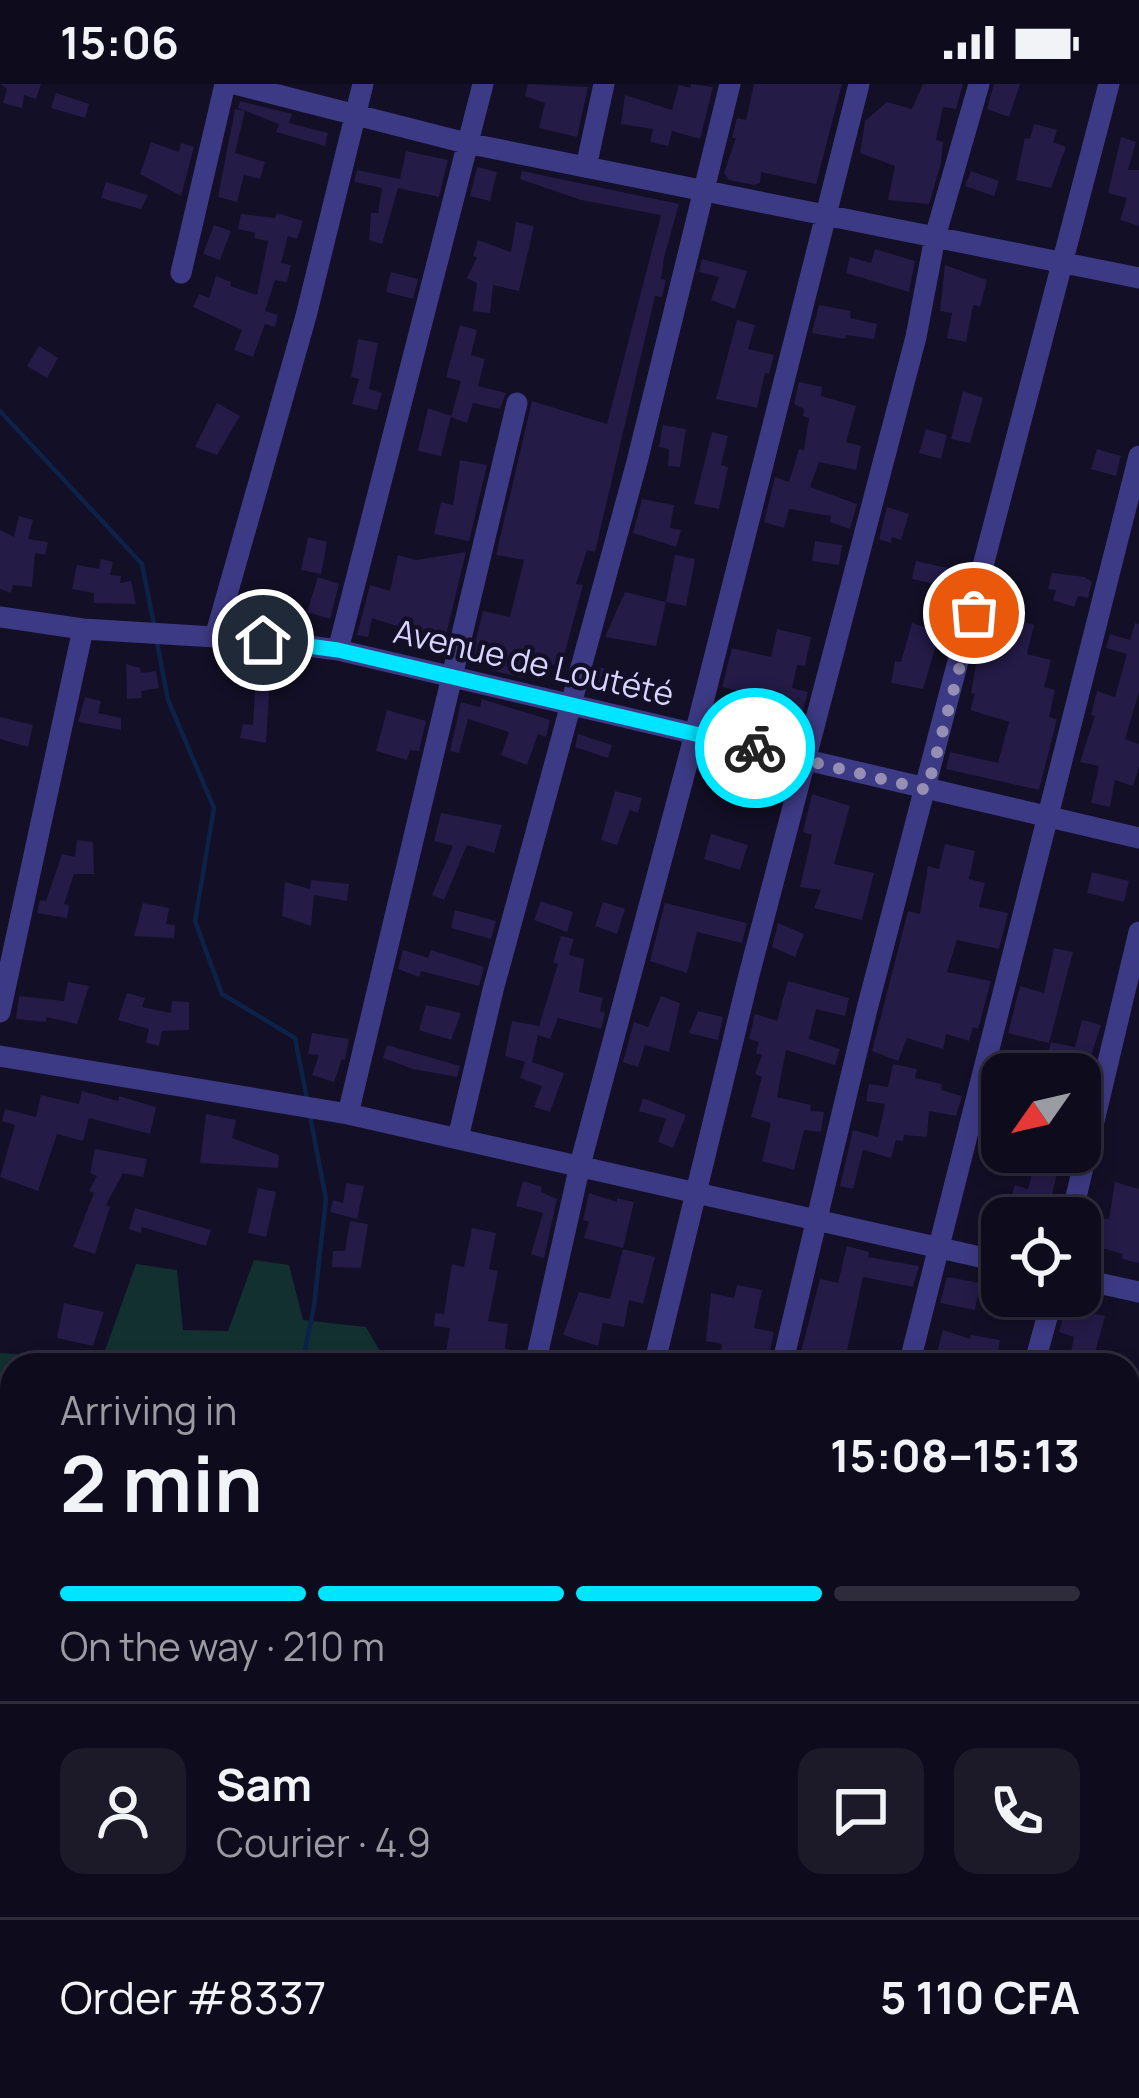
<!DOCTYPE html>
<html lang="en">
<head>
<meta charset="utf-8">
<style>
	body { margin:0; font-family:Manrope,sans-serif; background:#1c1929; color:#f1f3f6; height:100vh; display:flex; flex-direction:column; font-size:45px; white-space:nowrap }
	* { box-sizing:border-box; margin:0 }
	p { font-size:39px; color:#9b9ba3 }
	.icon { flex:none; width:66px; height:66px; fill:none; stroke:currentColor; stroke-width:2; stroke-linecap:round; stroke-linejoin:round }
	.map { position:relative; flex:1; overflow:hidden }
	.drawer { position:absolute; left:0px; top:1269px; width:1140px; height:747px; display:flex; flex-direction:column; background:#0e0b1c; border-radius:36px 36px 0 0; box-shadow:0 6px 18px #0003,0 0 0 3px #2e2b3b }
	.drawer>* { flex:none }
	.needle { width:78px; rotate:236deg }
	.controls { position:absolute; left:981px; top:969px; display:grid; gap:24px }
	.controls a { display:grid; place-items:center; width:120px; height:120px; border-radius:24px; background:#0e0b1c; box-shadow:0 6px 18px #0003,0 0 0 3px #2e2b3b; font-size:60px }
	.pin { position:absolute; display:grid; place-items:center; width:102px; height:102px; color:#fff; margin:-51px; border:6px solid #fff; border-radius:50%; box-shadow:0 3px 12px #0007 }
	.courier { position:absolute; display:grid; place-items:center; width:120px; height:120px; margin:-60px; border:9px solid #00e5ff; border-radius:50%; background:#fff; color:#222; box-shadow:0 3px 15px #0007 }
	.overview em { font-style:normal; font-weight:700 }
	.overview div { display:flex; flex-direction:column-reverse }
	.overview { display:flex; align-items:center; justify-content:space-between; height:204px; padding:0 60px }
	h1 { font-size:78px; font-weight:700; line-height:90px }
	.bar { display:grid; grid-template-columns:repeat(4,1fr); gap:18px 12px; align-content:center; height:144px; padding:0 60px }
	.bar i { height:15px; border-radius:9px; background:#2e2b3b }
	.bar .active { background:#00e5ff }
	.bar p { grid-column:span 4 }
	.line { display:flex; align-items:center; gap:30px; padding:0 60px; border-top:3px solid #2e2b3b }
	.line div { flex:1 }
	.round { display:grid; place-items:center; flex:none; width:126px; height:126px; border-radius:24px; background:#1c1929 }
	.status { display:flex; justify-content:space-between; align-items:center; height:84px; padding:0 60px; background:#0e0b1c; direction:ltr }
	.status svg { height:33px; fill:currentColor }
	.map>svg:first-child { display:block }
	.green { fill:#12302f }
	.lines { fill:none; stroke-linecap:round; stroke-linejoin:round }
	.stream { stroke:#0c2248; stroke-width:4.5 }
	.building { fill:#241b47 }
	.minor { stroke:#3d3a85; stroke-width:21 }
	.done { stroke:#948fb3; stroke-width:12; stroke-dasharray:0 21.6 }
	.route { stroke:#00e5ff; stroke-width:15 }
	.labels { text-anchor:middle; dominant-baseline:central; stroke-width:9; stroke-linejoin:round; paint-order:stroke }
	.street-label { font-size:33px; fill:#d9d4ff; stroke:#130f26 }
</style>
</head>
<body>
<div class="status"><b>15:06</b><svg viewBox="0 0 49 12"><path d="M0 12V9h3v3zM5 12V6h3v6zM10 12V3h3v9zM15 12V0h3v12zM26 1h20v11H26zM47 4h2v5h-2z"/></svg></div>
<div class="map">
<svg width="1139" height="2014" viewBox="0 0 1139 2014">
	<rect width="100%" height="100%" fill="#130f26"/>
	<!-- green -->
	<path class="green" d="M254 1176 289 1181 303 1236 366 1243 388 1281H12V1559L0 1557V1269L102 1275 136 1180 177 1186 183 1246 228 1247Z"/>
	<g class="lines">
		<!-- stream -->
		<path class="stream" d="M0 327 142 480 154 541
			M157 558 168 616 214 724 195 837 222 910 295 954 307 1015
			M302 1281 314 1222 326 1115 310 1032"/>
	</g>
	<!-- building -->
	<path class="building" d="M0 0H41L36 15 24 11 22 24 3 19 7 5Z
		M528 0 588 3 577 53 539 44 545 19 525 12Z
		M691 0 713 3 700 55 672 47 668 62 650 58 653 45 621 40 625 11 672 26 679 1 690 4Z
		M754 0H842L816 100 761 88 760 99 754 101 729 96 724 89 736 54H732L737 34 746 36Z
		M923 0H963L956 25 943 23 936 56 943 58 941 79 929 120 888 116 895 82 860 69 865 37 887 18 912 25Z
		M994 0H1020L1009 33 987 25Z
		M56 9 89 20 85 34 51 24Z
		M240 17 292 30 289 39 328 49 325 62 276 48 279 40 238 24Z
		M235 25 245 27 235 69 265 78 260 95 244 91 237 118 218 113Z
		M1034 40 1057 46 1053 58 1066 63 1051 104 1016 96 1025 54 1030 55Z
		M1121 53 1136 58 1128 86H1139V142L1120 136 1127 114 1108 109Z
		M151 58 179 68 181 59 194 63 181 112 140 90Z
		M406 67 448 76 439 113 398 104 382 160 369 156 371 129H378L382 104 354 98 357 86 400 95Z
		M477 83 497 88 490 117 470 112Z
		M522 87 679 120 664 174 661 195 666 196 662 213 655 212 595 468 587 466 576 500 583 501 561 583 530 575 524 594 490 586 492 582 471 575 483 527 510 533 524 476 496 471 532 317 607 340 661 131 581 116 520 95Z
		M971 87 999 97 994 112 965 102Z
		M106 98 148 111 141 125 101 114Z
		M277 129 303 137 297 155 288 152 281 179 291 181 287 198 275 196 265 227 278 231 275 243 265 240 253 273 234 266 242 246 193 223 199 210 209 214 216 192 231 198 230 202 257 211 268 157 254 154 255 149 238 145 241 130 275 134Z
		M516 138 534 142 519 207 493 201 490 229 473 227 477 199 467 194 477 173 473 172 478 156 511 168Z
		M214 141 231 147 220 176 203 170Z
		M875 165 915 177 909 208 846 189 850 173 871 179Z
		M702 175 747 187 735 225 711 216 719 193 699 188Z
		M945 181 987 196 980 223 973 221 966 258 947 254 952 229 940 227Z
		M391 188 418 195 413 215 386 208Z
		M819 221 851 227 850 234 877 240 874 255 846 251 845 255 812 249Z
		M737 236 755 241 748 265 774 271 769 290 765 289 757 324 716 315Z
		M460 241 477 246 471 271 485 275 478 302 506 309 500 325 473 319 467 339 451 333 461 297 446 293Z
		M358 255 378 259 369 305 382 309 377 326 352 320 359 295 351 293Z
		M39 262 58 274 47 294 27 282Z
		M799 298 822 303 821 312 856 322 846 358 861 362 856 386 819 378 810 403 857 420 850 445 830 438 831 432 789 425 784 444 764 438 775 393 789 398 799 365 804 366 809 334 803 332 804 325 794 320Z
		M963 307 983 314 970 359 951 355Z
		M217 319 240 332 217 371 195 363Z
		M428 324 451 332 441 372 418 367Z
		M663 341 686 345 680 383 668 382 669 365 659 363Z
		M926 345 947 351 941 375 919 369Z
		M712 348 728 352 721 381 728 383 719 425 694 420Z
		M1097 365 1121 372 1116 392 1091 385Z
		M460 376 487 381 469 457 434 450 441 418 453 421Z
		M642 415 674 421 670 444 681 446 676 463 633 449Z
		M887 423 909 430 901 456 892 453 891 459 879 455Z
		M19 432 33 436 28 455 48 458 45 471 35 469 32 503 13 501 11 509 0 505V446L14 453Z
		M308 453 327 458 321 490 301 486Z
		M815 457 842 461 839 481 812 477Z
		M466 468 446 551 424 545 422 550 372 534 368 553 357 551 370 501 390 507 398 471 416 476Z
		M675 471 695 475 686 522 666 518Z
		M101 475 113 478 110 491 121 492 120 499 131 497 136 520 94 519V509L72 505 77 481 99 485Z
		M916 477 962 487 958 505 912 495Z
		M1052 489 1085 493 1092 498 1088 514 1078 512 1074 523 1053 516 1056 506 1048 505Z
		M318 493 339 500 330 535 307 528Z
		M625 508 666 518 656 562 605 553Z
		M1019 536 1034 541 1027 570 1051 576 1044 603 1055 606 1049 633 1057 635 1039 706 946 685 950 668 998 679 1009 638 970 626 975 610 971 609 983 540 1016 548Z
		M912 539 940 548 923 605 891 599 895 577 901 578Z
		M1135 539 1139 540V608L1125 655 1139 660V683L1133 702 1115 696 1110 723 1091 719 1099 682 1080 678 1095 632 1091 631 1097 607 1115 613 1127 570 1106 564 1110 550 1130 556Z
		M777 545 811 553 805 582 797 581 792 604 808 608 799 641 778 637 775 645 741 640 748 609 722 603 732 564 771 573Z
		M126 580 140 584 141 589 156 587 159 604 141 607 142 614 127 615Z
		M598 583 626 589 622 612 594 606Z
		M256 592 270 594 266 659 240 654 243 640 253 641Z
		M85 613 101 617 98 629 121 634V646L78 638Z
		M482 615 550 636 546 653 538 650 527 681 501 671 509 648 468 635 459 669 450 667 461 618 480 623Z
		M387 626 426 637 419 667 410 666 407 676 376 667Z
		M0 633 33 641 28 663 0 655Z
		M578 650 612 661 608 674 575 663Z
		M615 707 642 714 638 729 630 726 617 761 601 756Z
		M812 710 850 722 834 780 874 789 862 836 814 824 821 806 800 803 812 751 803 748Z
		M441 729 502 741 494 769 467 761 444 816 432 811 453 762 434 757Z
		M711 750 748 761 740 786 704 775Z
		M77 756 93 758 94 790H74L64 820 69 821 67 834 37 829 40 816 46 817 62 770 75 773Z
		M945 760 975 767 969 795 985 799 979 823 1008 829 999 865 957 856 947 888 991 897 978 945 973 943 969 957 946 950 943 965 907 954 898 977 872 967 908 827 920 830 928 782 939 785Z
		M1092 788 1129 797 1124 818 1087 809Z
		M311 796 349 800 347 817 314 811 311 842 282 832 285 798 310 805Z
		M541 817 573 828 567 848 534 836Z
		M603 818 625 825 617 850 595 842Z
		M143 819 169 824 166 840 175 841 174 854 134 852Z
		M665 819 747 839 742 859 697 848 687 889 650 877Z
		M455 826 496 837 491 855 451 844Z
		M778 839 804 850 795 873 772 863Z
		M561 852 574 855 569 871 584 875 579 908 603 914 600 927 605 929 601 945 558 934 550 955 538 951 532 978 564 989 550 1028 534 1023 542 1002 520 994 525 978 505 972 512 937 539 942 558 880 553 878Z
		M1054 864 1073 868 1049 959 1008 949 1020 902 1044 909Z
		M403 866 428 874 431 866 484 883 479 902 421 887 419 893 398 885Z
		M788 897 849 914 845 932 816 925 809 955 840 965 835 981 786 966 777 1013 811 1021 810 1027 824 1028 821 1048 804 1046 794 1086 762 1077 771 1039 751 1033 762 993 755 990 762 971 756 969 759 958 749 955 755 930 777 937Z
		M68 898 89 902 77 940 46 933V938L16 935 19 912 64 917Z
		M127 909 145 914 142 923 171 929 172 917 189 918V946L162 947 159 962 146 959 149 945 118 936Z
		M661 912 680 919 669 968 645 961 638 983 623 978 634 938 648 943Z
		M426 921 461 929 451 956 419 946Z
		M698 927 723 933 718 956 689 949Z
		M1082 936 1101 941 1085 990H1043L1051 958 1075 963Z
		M312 949 349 955 345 976 342 975 334 998 312 991 319 971 308 970Z
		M387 961 460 982 457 993 413 985 383 974Z
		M893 980 917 985 915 994 942 1000 941 1006 962 1012 956 1032 929 1027 927 1053 904 1051 903 1057 896 1056 891 1074 863 1066 853 1105 840 1102 853 1046 878 1053 885 1020 866 1017 869 1000 888 1003Z
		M82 1007 118 1017 119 1012 156 1023 150 1050 89 1034 83 1057 57 1050 38 1107 0 1093 15 1041 2 1037 5 1025 36 1033 41 1011 79 1020Z
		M643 1014 686 1031 673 1064 658 1058 666 1035 639 1027Z
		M206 1030 236 1036 232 1054 279 1071 278 1084 200 1079Z
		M95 1065 147 1075 143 1093 123 1089 106 1121 110 1123 95 1170 73 1163 94 1109 89 1107 97 1092 90 1089Z
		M1038 1068H1062L1052 1111 1059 1113 1053 1134H999L1004 1113 1011 1114 1015 1101 1028 1105Z
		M523 1097 542 1103 541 1108 557 1115 544 1174 531 1170 543 1129 516 1122Z
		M1115 1098 1139 1105V1179L1122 1175 1123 1170 1088 1160 1080 1152 1094 1134 1109 1135Z
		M346 1099 364 1102 357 1135 330 1128 333 1116 343 1119Z
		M258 1104 276 1108 266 1153 248 1149Z
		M589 1109 617 1118V1114L634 1118 623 1164 584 1154 589 1138 583 1136Z
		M135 1124 211 1146 206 1162 142 1143 141 1149 129 1145Z
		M350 1137 368 1140 361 1184 332 1183 333 1167H345Z
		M472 1144 496 1149 489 1185 498 1187 488 1237 508 1240 505 1264 511 1266 509 1277 502 1281 445 1274 450 1244 434 1242 435 1229 444 1230 452 1180 464 1183Z
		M847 1162 869 1168 868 1173 919 1182 913 1203 863 1193 845 1276 801 1268 820 1195 838 1199Z
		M623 1165 655 1173 643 1220 629 1216 624 1243 603 1239 598 1262 563 1251 579 1208 610 1215Z
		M947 1193 980 1199 975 1226 940 1219Z
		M737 1201 762 1206 754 1244 774 1248 767 1281H719L722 1260 706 1257 711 1209 734 1214Z
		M64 1219 104 1228 93 1262 57 1254Z
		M1066 1223 1105 1232 1094 1272 1089 1271 1087 1281H1068L1074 1253 1059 1248Z
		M943 1246 970 1255 971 1251 1000 1256 996 1281 934 1279Z"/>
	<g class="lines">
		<!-- minor -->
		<path class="minor" d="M235 0 466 59 1139 194
			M586 83 604 0
			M181 189 225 0
			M0 533 83 545 263 556 338 566 1139 754
			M215 553 306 232 363 0
			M338 566 483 0
			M0 928 83 545
			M0 972 348 1030 1002 1178
			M348 1030 517 319
			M458 1054 493 906 637 378 730 0
			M1071 1134 1139 848
			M1080 1195 1139 1208
			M535 1281 580 1081 695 650 859 0
			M654 1281 749 891 916 253 935 153 979 0
			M782 1281 867 925 1109 0
			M909 1281 1139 372
			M1034 1281 1053 1212
			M1128 1391 1139 1345
			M0 1582 12 1583
			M1128 1884 1139 1832
			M229 2014 232 2004
			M484 2014 486 2004
			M618 2014 621 2004
			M726 2014 728 2004
			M856 2014 858 2004
			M977 2014 980 2004
			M1099 2014 1101 2004"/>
	</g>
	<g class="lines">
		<!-- done -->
		<path class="done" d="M755 664 927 706 974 529"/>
		<!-- route -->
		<path class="route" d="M263 556 338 566 755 664"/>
	</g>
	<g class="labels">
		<!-- street labels -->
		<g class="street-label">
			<text transform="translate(534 578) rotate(13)">Avenue de Loutété</text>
		</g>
	</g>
</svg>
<div class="controls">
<a><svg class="needle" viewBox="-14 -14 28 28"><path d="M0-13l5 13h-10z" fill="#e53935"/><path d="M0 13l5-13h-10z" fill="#9b9ba3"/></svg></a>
<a><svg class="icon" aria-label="locate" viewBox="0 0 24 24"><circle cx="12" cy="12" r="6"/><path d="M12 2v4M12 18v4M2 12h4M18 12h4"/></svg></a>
</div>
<div class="pin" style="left:974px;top:529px;background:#ea580c"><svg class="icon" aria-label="bag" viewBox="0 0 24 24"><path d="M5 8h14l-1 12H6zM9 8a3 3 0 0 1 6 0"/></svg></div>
<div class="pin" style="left:263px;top:556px;background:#1f2937"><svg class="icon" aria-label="home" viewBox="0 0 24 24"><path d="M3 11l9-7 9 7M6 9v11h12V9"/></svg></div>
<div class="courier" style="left:755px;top:664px"><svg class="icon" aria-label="bike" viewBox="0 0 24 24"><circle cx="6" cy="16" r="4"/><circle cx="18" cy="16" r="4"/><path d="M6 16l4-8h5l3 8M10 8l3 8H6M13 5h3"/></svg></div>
<section class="drawer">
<div class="overview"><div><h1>2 min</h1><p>Arriving in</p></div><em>15:08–15:13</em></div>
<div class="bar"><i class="active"></i><i class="active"></i><i class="active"></i><i></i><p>On the way · 210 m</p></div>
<div class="line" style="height:216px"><a class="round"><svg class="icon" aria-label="person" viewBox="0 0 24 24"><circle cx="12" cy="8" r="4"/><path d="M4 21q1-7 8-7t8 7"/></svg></a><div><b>Sam</b><p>Courier · 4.9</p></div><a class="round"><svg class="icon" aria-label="chat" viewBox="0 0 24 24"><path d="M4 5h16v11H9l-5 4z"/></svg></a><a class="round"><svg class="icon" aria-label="phone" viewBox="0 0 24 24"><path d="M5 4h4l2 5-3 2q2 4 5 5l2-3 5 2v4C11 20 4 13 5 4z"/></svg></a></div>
<div class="line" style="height:156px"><div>Order #8337</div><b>5 110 CFA</b></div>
</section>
</div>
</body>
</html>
